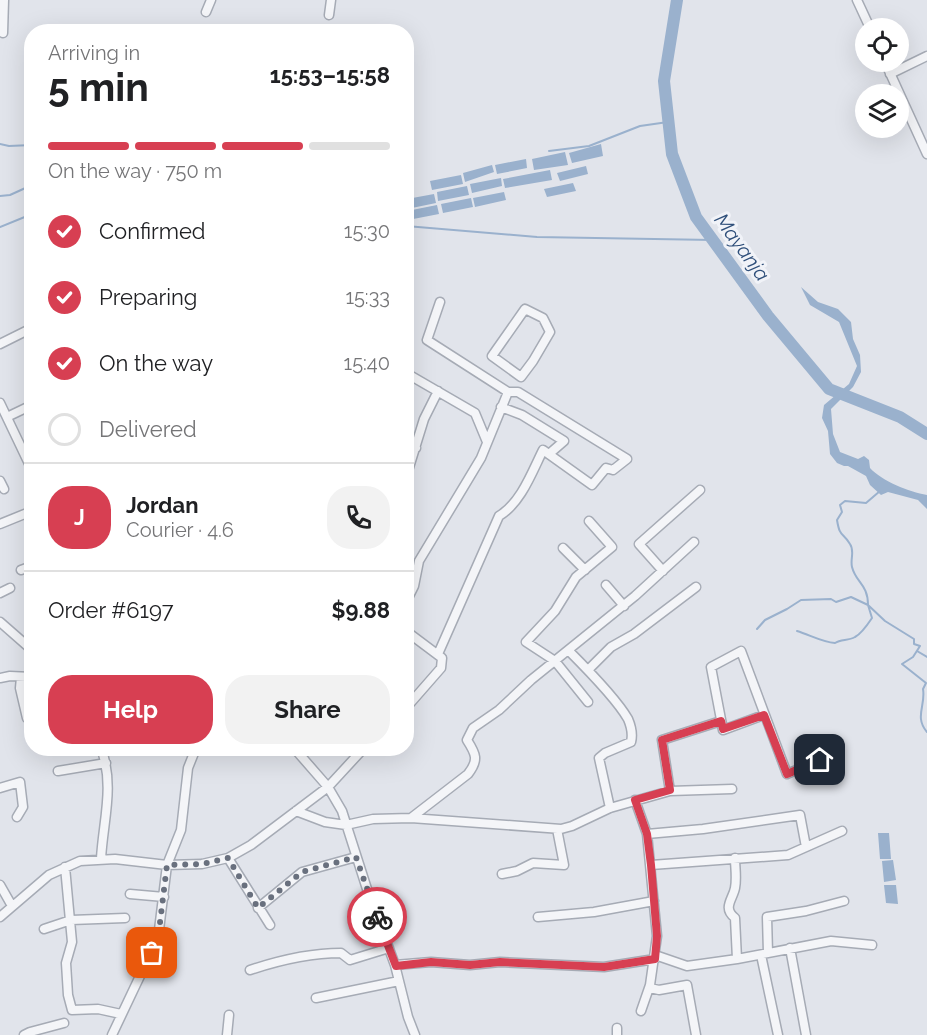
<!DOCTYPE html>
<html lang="en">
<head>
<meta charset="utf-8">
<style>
	body { margin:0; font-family:Raleway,sans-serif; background:#f2f2f2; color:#202124; height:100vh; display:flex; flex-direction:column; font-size:22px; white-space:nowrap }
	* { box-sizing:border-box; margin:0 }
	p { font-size:20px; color:#757577 }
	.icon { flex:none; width:33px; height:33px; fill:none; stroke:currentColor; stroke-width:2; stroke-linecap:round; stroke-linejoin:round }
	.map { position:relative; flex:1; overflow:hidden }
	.panel { position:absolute; left:24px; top:24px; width:390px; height:732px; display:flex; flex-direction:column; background:#fff; border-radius:24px; box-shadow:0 6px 24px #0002 }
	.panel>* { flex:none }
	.controls { position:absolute; left:855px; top:18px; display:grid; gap:12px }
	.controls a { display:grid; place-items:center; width:54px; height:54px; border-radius:50%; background:#fff; box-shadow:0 6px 24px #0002; font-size:30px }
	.pin { position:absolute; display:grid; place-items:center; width:51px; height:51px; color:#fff; margin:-26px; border-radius:12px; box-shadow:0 3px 9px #0006 }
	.courier { position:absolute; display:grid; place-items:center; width:60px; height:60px; margin:-30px; border:4px solid #d73f52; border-radius:50%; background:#fff; color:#222; box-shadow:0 2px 8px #0007 }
	.headline em { font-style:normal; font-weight:700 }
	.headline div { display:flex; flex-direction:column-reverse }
	.headline { display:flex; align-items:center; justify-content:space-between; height:102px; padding:0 24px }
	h1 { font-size:39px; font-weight:700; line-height:45px }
	.bar { display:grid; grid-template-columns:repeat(4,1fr); gap:9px 6px; align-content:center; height:72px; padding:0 24px }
	.bar i { height:8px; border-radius:4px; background:#e0e0e0 }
	.bar .selected { background:#d73f52 }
	.bar p { grid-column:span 4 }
	.line { display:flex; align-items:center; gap:15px; padding:0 24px; border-top:2px solid #e0e0e0 }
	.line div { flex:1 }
	.round { display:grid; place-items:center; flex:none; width:63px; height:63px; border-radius:24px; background:#f2f2f2 }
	ol { padding:0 24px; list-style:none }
	li { display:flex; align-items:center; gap:18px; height:66px }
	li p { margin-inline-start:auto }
	li .icon { padding:6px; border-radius:50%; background:#d73f52; color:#fff; stroke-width:4 }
	li:last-child { color:#757577 }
	li i { width:33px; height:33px; border:3px solid #e0e0e0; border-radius:50% }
	.action { display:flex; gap:12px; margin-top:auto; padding:12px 24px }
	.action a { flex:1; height:69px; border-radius:24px; background:#d73f52; color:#fff; font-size:24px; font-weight:700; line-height:69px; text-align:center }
	.action a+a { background:#f2f2f2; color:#202124 }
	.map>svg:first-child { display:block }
	.water { fill:#9ab1cd }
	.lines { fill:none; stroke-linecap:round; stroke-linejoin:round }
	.stream { stroke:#9ab1cd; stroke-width:2 }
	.river { stroke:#9ab1cd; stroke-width:12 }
	.minor-casing { stroke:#a6abb5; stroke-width:11 }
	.minor { stroke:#f4f5f8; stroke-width:8 }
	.done { stroke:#69707e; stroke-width:6; stroke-dasharray:0 10.8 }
	.route { stroke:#d73f52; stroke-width:8 }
	.labels { text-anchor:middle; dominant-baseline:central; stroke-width:6; stroke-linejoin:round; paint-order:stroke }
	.water-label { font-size:20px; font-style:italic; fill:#2f4f7a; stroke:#f1f3f8 }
</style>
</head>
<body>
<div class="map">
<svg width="927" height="1035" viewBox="0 0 927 1035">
	<rect width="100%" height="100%" fill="#e1e4eb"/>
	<!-- water -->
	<path class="water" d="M601 144 603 156 572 163 569 153Z
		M565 152 568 165 534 170 532 159Z
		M526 159 527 168 497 174 495 165Z
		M492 165 494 172 465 182 463 173Z
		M586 166 588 174 560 181 557 173Z
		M550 170 552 180 505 188 503 179Z
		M461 175 463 184 432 190 430 181Z
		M501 178 502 186 472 193 470 184Z
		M573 183 576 191 547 197 544 189Z
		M467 186 469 195 438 201 437 192Z
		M504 192 506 200 475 207 473 198Z
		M434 194 436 203 407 209V199Z
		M471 198 473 207 443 213 441 204Z
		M437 205 439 214 408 220 407 211Z
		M801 287 818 302 838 309 851 322 853 339 860 355 861 372 853 387 831 409 833 434 840 452 858 459 864 456 869 460 870 468C882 481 909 492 927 495V509L918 500 888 492 881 495 870 485 866 476 848 466H844L837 463 830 454 828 431 822 418 824 405 849 384 857 366 839 322 810 305Z
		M878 833H889L891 859H880Z
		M893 860 896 880 884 882 882 861Z
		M884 885H896L898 904 886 903Z"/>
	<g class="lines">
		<!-- stream -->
		<path class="stream" d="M0 144 9 146 32 145
			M549 151 589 146 640 126 668 122
			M0 196 10 195 32 185
			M406 226 537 237 713 240
			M0 227 32 214
			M880 491 866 503 845 501 840 505 842 512 837 520C840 538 842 531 850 544 855 551 850 559 852 567 856 583 868 584 868 605L885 621 914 639V644L920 646 913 657 902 664 926 683 923 689C926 705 914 717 927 732
			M757 629 765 620 787 609 801 600 831 599 836 602 851 597 868 605 872 618C868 624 861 634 855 637 848 641 841 639 835 643 822 642 810 635 797 631
			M917 651 927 657"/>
		<!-- river -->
		<path class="river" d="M677 0 664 81 672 154 696 217 768 316 829 389 900 417 927 434"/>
		<!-- minor casing -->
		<g class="minor-casing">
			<path id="minor" d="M857 0 870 28
				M206 12 211 0
				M329 15 331 0
				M3 33 4 0
				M885 62 927 154
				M890 74 927 56
				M525 309 543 318 550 332 533 361 521 377 492 356Z
				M0 344 32 328
				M406 373 475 413 487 442
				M0 403 32 470
				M501 407 522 415 564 441 549 454
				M7 417 32 405
				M406 440 416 448
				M406 477 424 419 438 391
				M0 481 4 489
				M0 524 32 511
				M563 548 585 570
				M21 570 32 566
				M663 571 639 544 700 490
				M606 585 624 606
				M0 593 10 588
				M406 602 414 586 419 561 481 458 508 392
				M0 622 32 650
				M406 631 442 658 441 668 406 708
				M569 651C586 668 616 698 628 719 631 726 633 734 631 742L605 753 599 758 610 808
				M438 654 499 516C521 503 532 472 543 450L592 485 606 468 613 470 627 459 518 392H508L427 340 440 302
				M588 670 611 647 634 634 696 587
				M21 677 20 688 27 718
				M0 678 10 676 32 677
				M588 702 555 661 526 642 555 611 576 577 612 547 589 521
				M764 715 723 730 711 667 741 651 787 774 820 760
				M101 748C115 786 103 821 101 859
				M294 748 328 787 342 811 367 889 395 965 408 1017 415 1035
				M58 771 106 763
				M0 788 20 782 23 807 17 817
				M670 791 662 740 721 721
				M635 800 647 834 657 936 650 985 641 1011
				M296 811 325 822 346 825 373 819 411 818 561 829 572 826 610 808 670 791 732 789
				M411 818 468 774C479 760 476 754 467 740L473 728 499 710 531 680 635 596 694 542
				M647 834 703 829 800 815 806 847
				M228 858 270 925
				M735 858C735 867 737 878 735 888 733 899 722 908 735 918L737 959
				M651 865 788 855 842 831
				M65 867 72 942 66 963 68 995 72 1010 98 1009 121 1014
				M502 874 517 871 533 863 564 865 557 829
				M0 885 12 906
				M130 894 164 897
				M258 908 302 872 356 857
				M0 917 49 875 80 861 115 859 167 865 202 864 228 858 251 845 328 787 364 748
				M538 917 594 912 654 901
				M44 929 71 920 125 918
				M790 948 806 1035
				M768 953 767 917 806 911 844 901
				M655 955 687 966 737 959 831 941 872 945
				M761 955 778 1035
				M395 965 431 962 470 965 500 962 604 967 655 959
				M250 970C280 960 309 953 341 953L350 960 389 948
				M650 988 659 990 687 985 696 1035
				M316 998 399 981
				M617 1028V1035
				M24 1035 30 1032 64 1023
				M112 1035 158 938 167 865 181 830 188 768 196 748
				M227 1035 229 1015"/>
		</g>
		<!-- minor -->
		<use href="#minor" class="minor"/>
	</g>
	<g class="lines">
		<!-- done -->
		<path class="done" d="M152 953 158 939 167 865 202 864 228 858 258 908 302 872 356 857 377 917"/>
		<!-- route -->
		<path class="route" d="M377 917 396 966 431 962 470 965 500 962 604 967 655 959 657 936 651 865 647 834 635 800 670 790 662 740 721 721 723 729 764 715 787 774 820 760"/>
	</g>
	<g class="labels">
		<!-- water labels -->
		<g class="water-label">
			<text transform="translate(742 247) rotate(54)">Mayanja</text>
		</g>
	</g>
</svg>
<div class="controls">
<a><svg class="icon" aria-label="locate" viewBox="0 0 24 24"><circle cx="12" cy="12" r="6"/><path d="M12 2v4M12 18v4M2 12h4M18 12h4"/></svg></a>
<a><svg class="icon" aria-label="layers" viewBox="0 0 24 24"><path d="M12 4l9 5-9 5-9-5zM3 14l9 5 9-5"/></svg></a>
</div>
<div class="pin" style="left:152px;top:953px;background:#ea580c"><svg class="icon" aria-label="bag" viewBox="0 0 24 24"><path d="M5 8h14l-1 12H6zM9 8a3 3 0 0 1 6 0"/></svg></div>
<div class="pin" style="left:820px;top:760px;background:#1f2937"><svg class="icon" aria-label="home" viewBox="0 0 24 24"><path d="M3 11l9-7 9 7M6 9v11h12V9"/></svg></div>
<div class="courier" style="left:377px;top:917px"><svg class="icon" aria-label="bike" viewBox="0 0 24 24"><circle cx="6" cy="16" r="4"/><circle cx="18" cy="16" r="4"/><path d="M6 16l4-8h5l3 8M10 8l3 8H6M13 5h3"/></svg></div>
<section class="panel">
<div class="headline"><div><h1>5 min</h1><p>Arriving in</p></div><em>15:53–15:58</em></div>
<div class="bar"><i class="selected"></i><i class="selected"></i><i class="selected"></i><i></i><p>On the way · 750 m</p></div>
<ol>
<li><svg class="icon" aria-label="check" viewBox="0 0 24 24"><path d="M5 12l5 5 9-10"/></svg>Confirmed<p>15:30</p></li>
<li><svg class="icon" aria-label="check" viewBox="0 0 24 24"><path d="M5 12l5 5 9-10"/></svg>Preparing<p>15:33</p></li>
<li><svg class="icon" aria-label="check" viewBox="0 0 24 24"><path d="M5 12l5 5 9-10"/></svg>On the way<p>15:40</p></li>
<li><i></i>Delivered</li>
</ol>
<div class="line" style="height:108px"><b class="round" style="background:#d73f52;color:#fff">J</b><div><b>Jordan</b><p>Courier · 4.6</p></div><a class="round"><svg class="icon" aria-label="phone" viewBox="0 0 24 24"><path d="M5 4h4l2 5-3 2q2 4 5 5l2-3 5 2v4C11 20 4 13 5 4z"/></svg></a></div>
<div class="line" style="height:78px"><div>Order #6197</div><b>$9.88</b></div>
<div class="action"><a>Help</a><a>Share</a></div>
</section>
</div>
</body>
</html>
